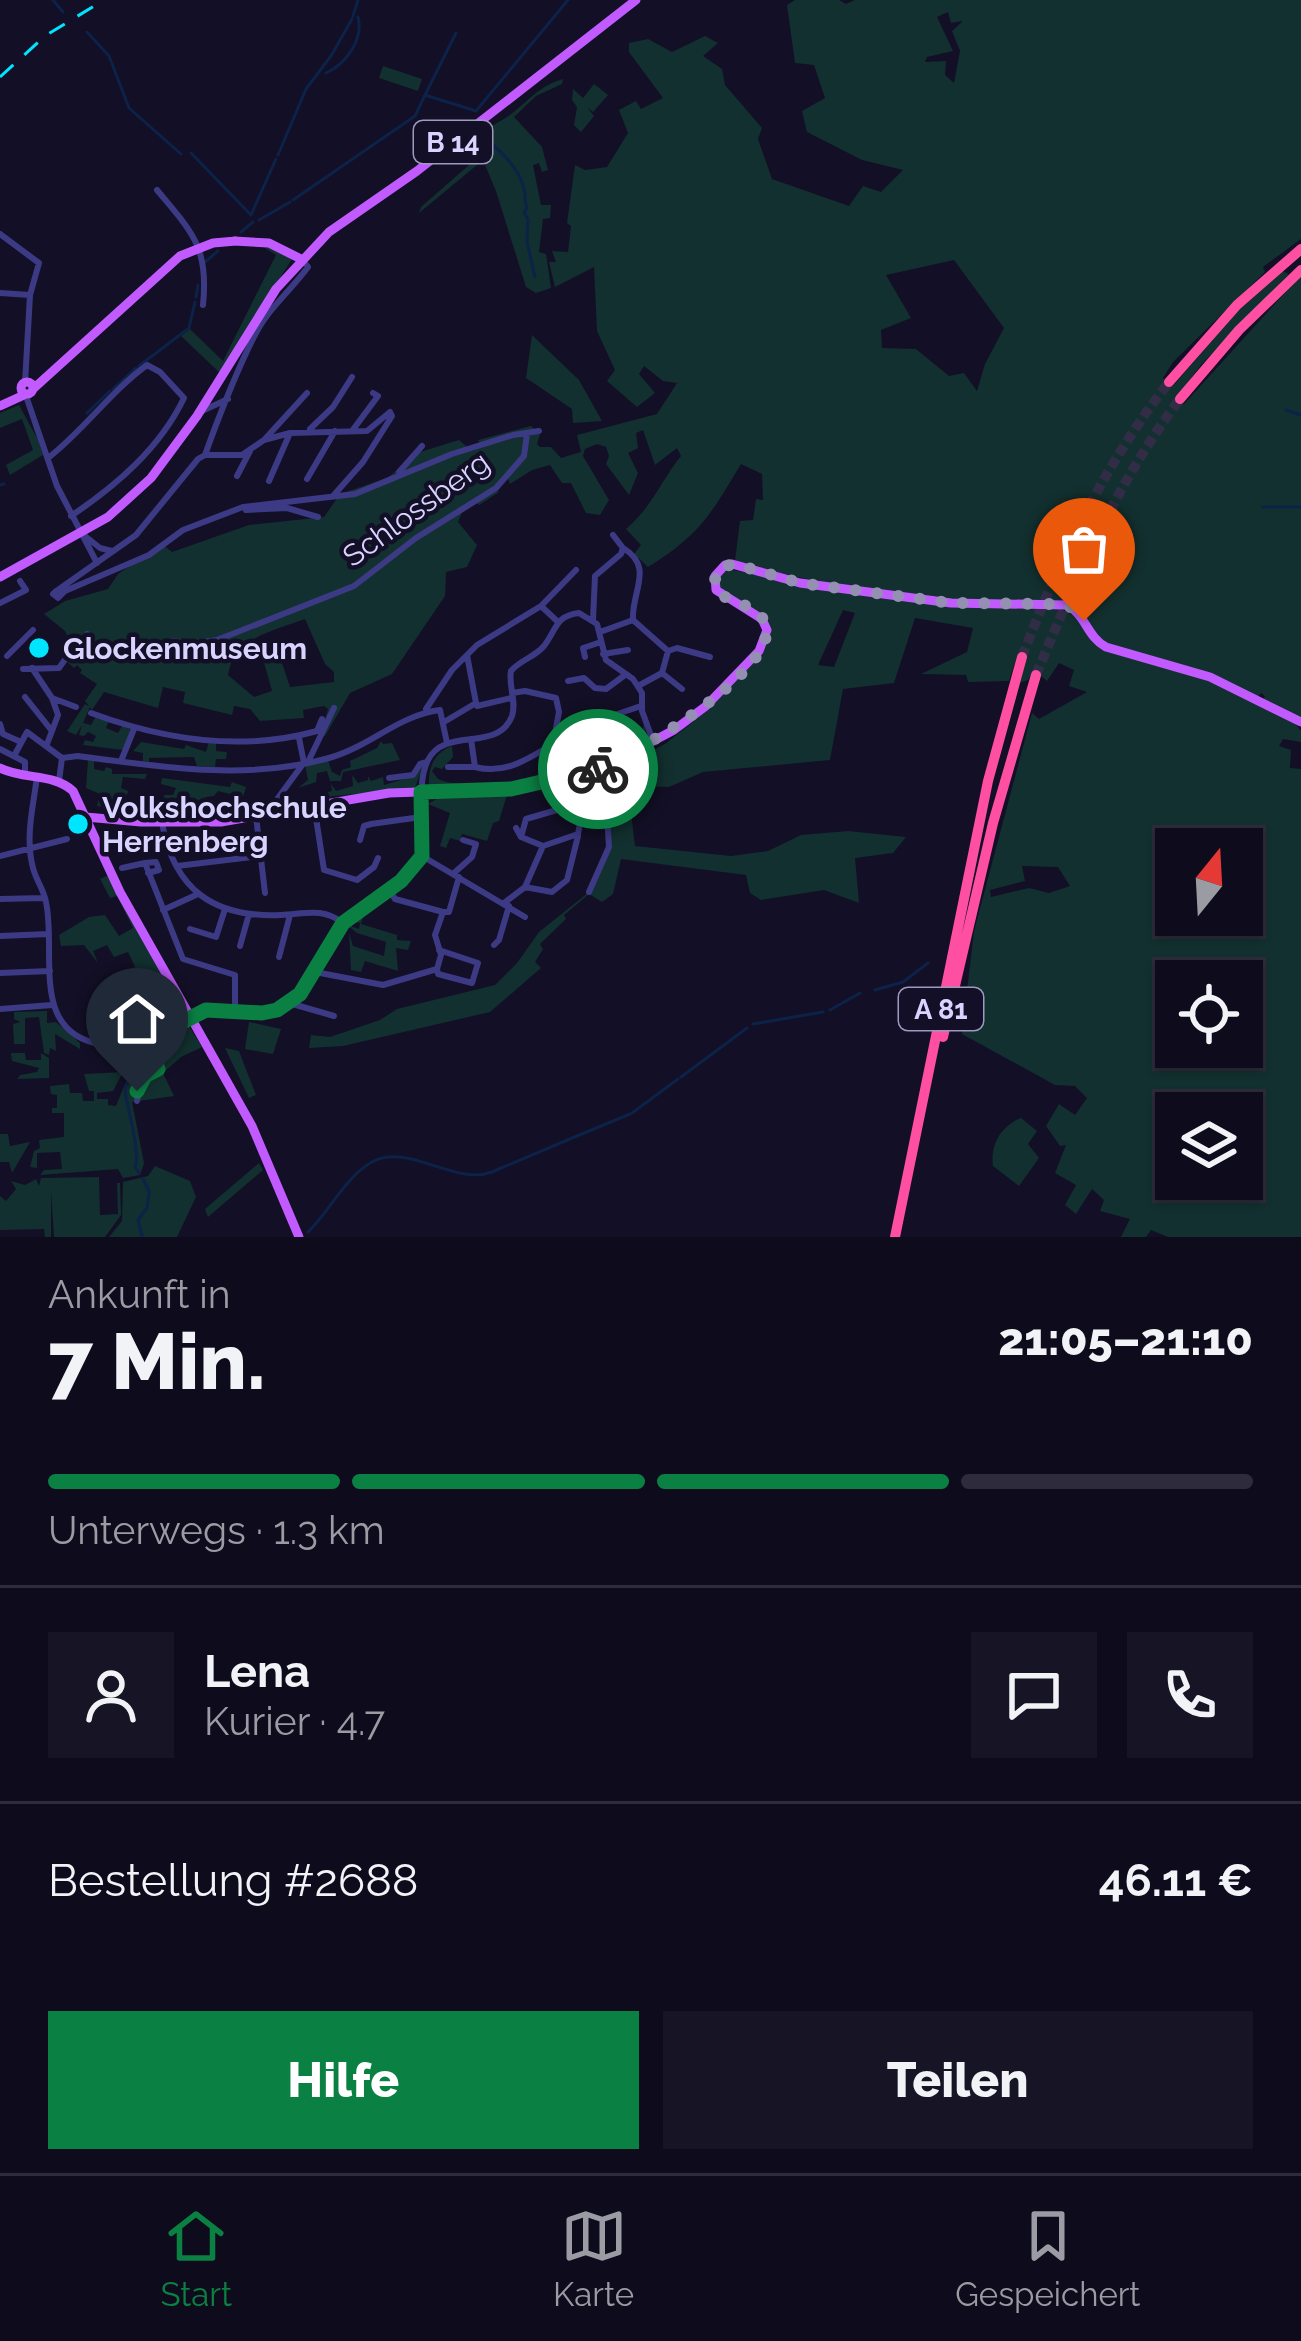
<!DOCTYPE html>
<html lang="de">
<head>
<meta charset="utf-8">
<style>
	body { margin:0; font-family:Raleway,sans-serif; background:#171425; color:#f1f3f6; height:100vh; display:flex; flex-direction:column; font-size:45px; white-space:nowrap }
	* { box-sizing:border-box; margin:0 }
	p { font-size:39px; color:#9b9ba3 }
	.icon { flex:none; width:66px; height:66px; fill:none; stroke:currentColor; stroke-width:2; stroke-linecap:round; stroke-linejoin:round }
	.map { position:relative; height:1237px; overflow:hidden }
	.side { display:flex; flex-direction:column; background:#0e0b1c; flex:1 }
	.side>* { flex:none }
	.needle { width:78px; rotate:18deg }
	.buttons { position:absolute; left:1155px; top:828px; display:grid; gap:24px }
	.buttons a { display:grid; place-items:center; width:108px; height:108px; border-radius:0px; background:#0e0b1c; box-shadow:0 3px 9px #0004,0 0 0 3px #2e2b3b; font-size:60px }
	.pin { position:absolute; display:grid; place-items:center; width:102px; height:102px; color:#fff; margin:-123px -51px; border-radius:50% 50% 50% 0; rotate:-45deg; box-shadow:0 0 12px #0007 }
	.pin .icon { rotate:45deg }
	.courier { position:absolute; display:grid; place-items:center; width:120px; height:120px; margin:-60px; border:9px solid #0b8043; border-radius:50%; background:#fff; color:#222; box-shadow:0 3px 15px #0007 }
	.head em { font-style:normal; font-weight:800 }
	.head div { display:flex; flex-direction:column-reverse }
	.head { display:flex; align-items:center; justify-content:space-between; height:204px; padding:0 48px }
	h1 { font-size:78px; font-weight:800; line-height:90px }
	.bar { display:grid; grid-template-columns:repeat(4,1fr); gap:18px 12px; align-content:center; height:144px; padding:0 48px }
	.bar i { height:15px; border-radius:9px; background:#2e2b3b }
	.bar .on { background:#0b8043 }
	.bar p { grid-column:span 4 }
	.line { display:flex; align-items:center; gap:30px; padding:0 48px; border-top:3px solid #2e2b3b }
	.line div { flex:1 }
	.round { display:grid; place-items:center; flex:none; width:126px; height:126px; border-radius:0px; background:#171425 }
	.primary-button { display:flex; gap:24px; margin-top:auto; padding:24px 48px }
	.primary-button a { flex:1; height:138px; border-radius:0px; background:#0b8043; color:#fff; font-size:48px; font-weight:800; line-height:138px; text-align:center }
	.primary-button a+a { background:#171425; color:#f1f3f6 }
	.tab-bar { display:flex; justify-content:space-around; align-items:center; height:168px; border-top:3px solid #2e2b3b; background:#0e0b1c; font-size:33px; color:#9b9ba3 }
	.tab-bar a { display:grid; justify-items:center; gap:6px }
	.tab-bar .on { color:#0b8043 }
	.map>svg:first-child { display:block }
	.green { fill:#12302f; fill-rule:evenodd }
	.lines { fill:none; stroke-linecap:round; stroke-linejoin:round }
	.stream { stroke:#0c2248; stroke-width:3 }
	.highway-tunnel { stroke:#312d47; stroke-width:10; stroke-dasharray:10 5; stroke-linecap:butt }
	.minor { stroke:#3d3a85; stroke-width:6 }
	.major { stroke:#c25bff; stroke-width:9 }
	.highway { stroke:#ff4fa3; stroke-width:10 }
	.rail { stroke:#00e5ff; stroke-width:3; stroke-dasharray:18 15; stroke-linecap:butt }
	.done { stroke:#948fb3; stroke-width:12; stroke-dasharray:0 21.6 }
	.route { stroke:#0b8043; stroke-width:15 }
	.poi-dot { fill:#00e5ff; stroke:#130f26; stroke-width:4.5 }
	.labels { text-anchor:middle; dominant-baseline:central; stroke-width:9; stroke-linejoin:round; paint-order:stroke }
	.shield { fill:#130f26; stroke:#9e99be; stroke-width:3 }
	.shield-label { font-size:27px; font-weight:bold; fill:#d9d4ff }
	.street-label { font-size:30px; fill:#d9d4ff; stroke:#130f26 }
	.poi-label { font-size:30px; font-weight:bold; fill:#d9d4ff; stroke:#130f26; text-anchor:start }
</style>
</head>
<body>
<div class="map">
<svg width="1301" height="1237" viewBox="0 0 1301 1237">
	<rect width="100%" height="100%" fill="#130f26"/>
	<!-- green -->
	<path class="green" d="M795 0H839L846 4 855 0H1301V239L1263 267 1265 272 1173 362 1163 378 1173 386 1238 311 1282 271 1289 274 1201 365 1175 399 1184 404 1301 275V717L1263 700 1265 696 1261 693 1258 697 1107 643 1097 636 1075 605C960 603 846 594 735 561L740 521 753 520 756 499 763 500 762 474 741 464C711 514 700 535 648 567L634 554 641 545 626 529C651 508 661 481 681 456L677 448 655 465 643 430 636 433 638 448 628 453 638 473 629 495 606 464 609 456 606 447 597 444 585 449 583 456 609 500 600 515 586 513 571 483H562L550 465 532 470 510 484 508 479 493 486 499 492 479 505 473 500 464 507 458 522 477 545 467 567 446 572 445 596 392 674 350 693 325 736H320L328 709 324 706 303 710 304 718 260 721 250 709 234 706 232 715 183 703 185 692 163 687 158 708 104 692 92 710 85 701 97 684 80 673 82 670 77 665 74 668 66 661 74 650 65 631 44 614 65 601 108 589 118 574 162 544 172 552 249 525 324 517 340 494 387 478 420 452 459 440 472 451 482 447 478 440 531 426 540 434 537 444 540 447H551L561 458 581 452 577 435 657 414 677 383 663 381 644 366 639 374 655 393 637 407 607 381 615 370 597 331 594 267 555 287 549 262H556L552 251 568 252 571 226 567 223 575 165 585 170 607 167 628 133 619 110 636 101 641 109 663 98 629 52V43L648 39 672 52 705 36 718 43 703 56 722 69 725 85 762 128 758 139 772 179 849 206 863 186 881 192 903 170 862 160 807 132 802 111 825 98 814 65 795 63 787 5ZM948 12 951 23 963 21 952 31 960 51 954 83 945 75 946 61 925 62 927 57 953 51 937 17ZM954 260 1004 328 985 364 977 391 964 373 949 376 916 349 882 348 881 330 911 318 886 275ZM305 619 325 664 334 672V682L290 687 280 657 263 659 272 691 254 697 228 675C234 637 274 631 305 619Z
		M383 66 422 79 418 91 379 78Z
		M563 79 562 84 536 96 514 117 542 147 548 170 542 172 539 163 533 165 541 205H551L550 218 543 219 539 252 546 254 551 288 536 293 526 287 496 191 483 160 419 213 421 207 477 158 468 146C478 132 493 126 507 117 527 103 538 86 563 79Z
		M594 84 608 95 593 112 587 107 594 116 581 132 574 125 577 107 572 100 573 89 583 98Z
		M260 245 281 251 292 259 220 373 181 336 190 329 223 361 276 255Z
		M532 335 579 380 602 421 573 423 572 409 526 378Z
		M26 402 43 455 10 475 6 465 33 450 22 419 0 428V413L19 405 37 438Z
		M720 563 726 569 954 606 1065 608 1073 612 1089 636 1212 681 1293 721 1301 731V742L1283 739 1279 746 1291 750 1290 768 1301 769V1237H1168L1151 1230 1146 1237H1121L1130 1219 1100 1211 1104 1200 1092 1189 1076 1214 1065 1205 1076 1185 1055 1173 1066 1145 1060 1146 1046 1126 1059 1104 1075 1115 1087 1098 1075 1086 1055 1085 962 1034 974 931 1032 713 1039 719 1087 692 1069 686 1074 670 1059 663 1047 681 1034 670 1028 680 1019 683 1025 654 1018 653 1009 681 968 682 966 675 921 674 967 652 973 628 915 618 894 683 843 689 830 760 703 772 669 787 628 786 635 846 731 856 768 851 801 835 848 831 906 837 893 853 855 858 859 903 824 890 761 900 750 893 746 875 621 859 613 894 602 902 589 894 564 915 566 919 540 944 543 949 535 962 541 968 490 1012 343 1046 309 1048 311 1035 330 1037 380 1020 397 1009 495 985 517 963 539 932 589 892 609 847V785H620L634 760 665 744 698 718 633 759 625 771 615 772 608 768 716 700 763 639V625L757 616 716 595 715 572ZM843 610 855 613 834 667 818 665ZM1176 849H1242V915H1176ZM1022 866 1058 867 1070 886 1049 893 1029 888 991 897 990 890 1025 881ZM1176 981H1242V1047H1176ZM1176 1113H1242V1179H1176Z
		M85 704 90 707 83 723 91 725 96 716 109 721 106 728 118 733 122 726 132 730 123 750 83 745 85 740 93 742 96 736 88 732 84 736 79 735 82 725 76 735 67 731Z
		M644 722 647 741C589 771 494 800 429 786 428 767 434 753 452 746L453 757 442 769 435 767 432 771 438 779C470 793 557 777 591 764 609 757 625 747 642 737Z
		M381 741 383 744 392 743 400 760 343 772 341 781H330L327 771 317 773 316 782 298 788 308 780 305 765 328 760 332 772 340 776 342 770 351 767 350 761 377 748Z
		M141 742 184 749 186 745 206 752 209 742H216V751L227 752 226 759H216L215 767 197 766 194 757 149 758V762L143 761V753L133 751Z
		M88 760 94 761V769L104 771 106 767 112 769V774H147L145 779 123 777 121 788 128 791 127 795 119 794 114 809 97 806 100 794 86 788Z
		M423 765 415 788 324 797V793L332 791 331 784 336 791 353 786 352 775 358 783 368 780V776L371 781 383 777 384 785 411 777Z
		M600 770 605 777 519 791 439 797 507 795 499 821 493 823 487 841 462 834 460 841 450 838 446 848 440 846 450 813 428 804 438 798 429 795 488 793Z
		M162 778 230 787 232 782 246 787 243 797 218 791 214 796 206 797 205 805 201 806 202 817 185 818V805H173L172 811 163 809 164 795H173L176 788 161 784Z
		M109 875 169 987 112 1013 110 1008 136 997 123 973 135 967 128 952 114 957 107 945 93 951 98 963 84 945 61 946 59 935 89 917 105 915 119 936 133 928 117 896 110 898 100 879Z
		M365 910 361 924 397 935V940L411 941 408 950 396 948 398 971 365 961 361 972 351 970 349 933 353 946 384 956 386 942 357 933 347 925 359 929 360 923 351 921Z
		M47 1011V1023L56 1022 80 1043V1049L55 1034 56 1051 50 1048 49 1055 44 1053 39 1017 25 1018V1044H14L13 1024 20 1022 14 1019V1012Z
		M137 1011 143 1022 153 1019 158 1028C136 1038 112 1047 91 1036L97 1021 108 1017 111 1022Z
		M249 1022 281 1029 273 1054 245 1049Z
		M184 1025 189 1026 202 1047 181 1057 163 1073 174 1096 132 1102 144 1163 140 1175 123 1178 118 1169 40 1175 44 1170 62 1169 60 1152 37 1153V1168L30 1167 34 1151 40 1148 39 1140 64 1137V1113H52V1108H57V1095L51 1094 50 1086 69 1084 70 1093H82L83 1101H94V1091H89L84 1074 123 1072 113 1091 97 1093V1099H108V1105L116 1106 131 1069 138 1062 137 1049 149 1046Z
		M225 1048 239 1051 256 1095 249 1098Z
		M11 1053H25L26 1060H41V1053L49 1058V1078L17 1079 20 1075 37 1072 39 1068 12 1061Z
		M1021 1118 1037 1131 1028 1144 1039 1158 1019 1186 993 1166C990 1145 1001 1126 1021 1118Z
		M0 1134H8L10 1146 30 1142 12 1173 9 1162H0Z
		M259 1163 263 1170 208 1217 205 1209Z
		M155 1166 190 1181 196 1197 177 1237H109L122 1221 123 1182 148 1176Z
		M99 1177 100 1215 118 1214 117 1183H120L121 1215 105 1237H54L51 1191V1237H45L44 1229 0 1230V1196L6 1201 16 1189 11 1181 25 1185 36 1179 39 1186 41 1178Z"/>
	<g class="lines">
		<!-- stream -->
		<path class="stream" d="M53 0 63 12
			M353 16 358 0
			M87 32 109 56 129 108 181 154
			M326 73C346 64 364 39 358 17
			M425 95 456 33
			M488 141C503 153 520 170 524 189 526 196 524 202 527 208L524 213 528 219 527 242 535 277
			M191 153 251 215 276 159
			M278 155 306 89 331 56 352 19
			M293 200 415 116 425 95 476 111 568 0
			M259 220 290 202
			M241 232 253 222
			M205 262 218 251
			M196 297 198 285
			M139 366 189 328 195 302
			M113 389 136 368
			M1286 410 1301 415
			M87 413 110 391
			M0 485 4 484
			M1263 507H1301
			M875 990 903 982 928 963
			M830 1010 860 993
			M753 1024 823 1012
			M681 1077 747 1028
			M126 1099 125 1087 132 1073
			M127 1101C130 1119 140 1152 135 1167L139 1173
			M632 1113 678 1079
			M572 1138 630 1114
			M494 1171 570 1139
			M143 1179 149 1191
			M308 1232C330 1211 345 1177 372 1162 408 1142 454 1186 492 1172
			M142 1235 138 1220 147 1208 149 1193"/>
		<!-- highway-tunnel -->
		<path class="highway-tunnel" d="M1022 657C1060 558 1104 465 1169 382
			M1036 675C1076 579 1116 483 1180 399"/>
		<!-- minor -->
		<path class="minor" d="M157 190C192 232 209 247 203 305
			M0 234 39 263 30 295 25 383
			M0 293 30 295
			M26 396 57 486 97 563
			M202 411 228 399
			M310 429 333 407 352 377
			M352 431 378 396 373 393
			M264 440 307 393
			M205 455H242L264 440 290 433 367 431 390 412 392 416 363 462 333 496
			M48 458C84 430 110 392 147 365L160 372 184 398C160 448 117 485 71 516
			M399 472 422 446
			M237 476 250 451
			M307 479 335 431
			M269 481 290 433
			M246 510 287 508 318 517
			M85 536 100 548 112 551
			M623 548C655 567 631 592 633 620
			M55 592 136 535 198 459 205 455C217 421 239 365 256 333 269 308 292 289 308 267L303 261
			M53 594 58 598 65 591 149 555 183 530 243 507 355 494 452 454 513 435 539 431
			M0 603 26 590 20 581
			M541 606 557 621
			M593 620 595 576 621 554 623 548 613 535
			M600 632 633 620 668 651 662 673 638 686
			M174 641 189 644 217 640 354 586 416 538 496 488 524 456 527 434
			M668 651 677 648 710 657
			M603 654 628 650
			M7 656 33 630
			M585 657 583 648 601 642
			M32 668 52 698 58 715 52 731
			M23 669 59 668 71 651 84 645 87 634
			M662 673 682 689
			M568 681 584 678 595 688 606 689 625 675
			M25 697 52 731 47 744
			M52 698 76 707
			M476 703 477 706 511 698
			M426 709 452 670 477 645 541 606 576 570
			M91 713C164 740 241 752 317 731L322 719
			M600 720 641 706
			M444 722 476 703 467 655
			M0 724 3 734 21 742
			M557 727 575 729
			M299 738 304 763
			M471 739 475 767C505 775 528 759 553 744L559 712 556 698 525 691 512 693
			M0 749 25 762V776
			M14 756 27 732 62 758
			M62 758 78 756C161 767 247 781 329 758 369 747 399 715 440 710L447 743
			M121 761 134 729
			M308 762 334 708
			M448 767H475
			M37 777C33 807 25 838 33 868 36 880 44 890 46 902 57 954 28 1035 105 1045 145 1049 164 1023 198 1012 232 1001 259 1027 294 999 319 979 322 945 343 923 366 899 405 890 420 858 430 836 413 790 428 760 445 726 498 753 512 716 517 701 508 686 511 671 520 660 535 657 544 646 557 629 555 616 579 613L597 624 606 660 633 679 642 693V711L653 741
			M389 778 413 775 420 764 427 762
			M59 781 62 758
			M314 805 324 870 357 880 374 867 378 858
			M273 813 272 806 303 764
			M256 816 265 893
			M162 823C174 890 214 918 281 915 305 914 322 907 343 923
			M516 828 521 837 543 846
			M360 840 364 826 371 824 421 817
			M0 856 67 839
			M422 856 525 917
			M145 863 156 862 159 870 148 873
			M177 866 260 856
			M122 868 145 863 183 959 235 975V1013
			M454 873 472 857 476 844 463 840
			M525 887 552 892 567 880 578 836
			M589 892 609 847 604 768
			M0 899 44 898
			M504 903 525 887 543 846 578 834 583 808 574 805 526 819 521 837
			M163 910 196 895
			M443 912H449L459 877
			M190 929 216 937 225 909
			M0 936 49 934
			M494 945 499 940 509 906
			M240 946 249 914
			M279 957 290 915
			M437 969 438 974 472 983 478 963 439 950
			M315 972 383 985 437 969 441 955 435 935 443 912 395 899 389 890
			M0 973 50 971
			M289 1003 334 1016
			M0 1009 52 1005
			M137 1101 141 1082 158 1069 145 1041"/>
		<!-- major -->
		<path class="major" d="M234 241 269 243 301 259
			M21 388a6 6 0 1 1 12 0a6 6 0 1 1-12 0Z
			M33 389 180 256 213 243 236 241
			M0 406 24 395
			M0 577 108 517 151 478 197 416 276 289 329 232 417 171 636 0
			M0 768C24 780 53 773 73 791L120 892 252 1126 299 1237
			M86 817 141 822H221L389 793 511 789 604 767 674 730 706 706 759 651 767 630 762 619 716 590 715 576 725 565 732 564 800 583 951 603 1067 605C1086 615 1087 637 1106 647L1210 677 1301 722"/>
		<!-- highway -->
		<path class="highway" d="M1169 382 1237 305 1301 249
			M1180 399 1239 330 1301 270
			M943 1037 993 823 1036 675
			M895 1237 988 781 1022 657"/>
		<!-- rail -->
		<path class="rail" d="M0 77 45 36 104 0"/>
	</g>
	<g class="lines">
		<!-- done -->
		<path class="done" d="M598 769C633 756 783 668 765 623 754 596 715 610 715 576L725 565 741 566 800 583 951 603 1061 604 1073 608 1084 621"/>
		<!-- route -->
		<path class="route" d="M137 1091 145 1076 158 1069 145 1041 206 1010 262 1013 277 1010 300 994 343 923 401 881 422 856 421 792 511 789 598 769"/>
	</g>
	<!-- markers -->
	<g class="poi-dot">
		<circle cx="39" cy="648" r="12"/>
		<circle cx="78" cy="824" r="12"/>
	</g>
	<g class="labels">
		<!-- shield labels -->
		<g class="shield">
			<rect x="414" y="121" width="78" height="42" rx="9"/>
			<rect x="899" y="988" width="84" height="42" rx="9"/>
		</g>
		<g class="shield-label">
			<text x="453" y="142">B 14</text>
			<text x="941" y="1009">A 81</text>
		</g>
		<!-- street labels -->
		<g class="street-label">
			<text transform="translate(416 509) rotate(-36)">Schlossberg</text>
		</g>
		<!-- poi labels -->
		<g class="poi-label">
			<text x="63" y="648">Glockenmuseum</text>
			<text x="102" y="807">Volkshochschule<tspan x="102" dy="34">Herrenberg</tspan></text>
		</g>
	</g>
</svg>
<div class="buttons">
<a><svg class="needle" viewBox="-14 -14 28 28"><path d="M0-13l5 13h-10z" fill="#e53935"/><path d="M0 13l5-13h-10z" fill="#9b9ba3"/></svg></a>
<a><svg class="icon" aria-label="locate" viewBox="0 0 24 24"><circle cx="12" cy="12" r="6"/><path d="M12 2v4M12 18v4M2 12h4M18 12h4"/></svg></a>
<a><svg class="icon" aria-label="layers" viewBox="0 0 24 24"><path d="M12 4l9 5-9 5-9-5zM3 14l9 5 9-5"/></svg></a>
</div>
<div class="pin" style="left:1084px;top:621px;background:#ea580c"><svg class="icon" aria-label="bag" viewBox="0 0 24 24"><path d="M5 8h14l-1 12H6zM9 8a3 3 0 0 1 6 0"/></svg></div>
<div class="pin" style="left:137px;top:1091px;background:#1f2937"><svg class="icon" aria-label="home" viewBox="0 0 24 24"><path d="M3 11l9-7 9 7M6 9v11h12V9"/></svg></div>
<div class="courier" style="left:598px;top:769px"><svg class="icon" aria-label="bike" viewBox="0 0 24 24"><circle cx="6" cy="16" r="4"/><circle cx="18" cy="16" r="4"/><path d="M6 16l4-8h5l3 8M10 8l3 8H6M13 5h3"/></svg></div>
</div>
<section class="side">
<div class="head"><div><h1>7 Min.</h1><p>Ankunft in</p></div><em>21:05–21:10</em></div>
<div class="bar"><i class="on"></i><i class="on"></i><i class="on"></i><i></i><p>Unterwegs · 1.3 km</p></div>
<div class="line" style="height:216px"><a class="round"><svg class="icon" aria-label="person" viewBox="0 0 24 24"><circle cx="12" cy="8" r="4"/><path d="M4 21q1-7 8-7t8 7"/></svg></a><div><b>Lena</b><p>Kurier · 4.7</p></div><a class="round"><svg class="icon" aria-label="chat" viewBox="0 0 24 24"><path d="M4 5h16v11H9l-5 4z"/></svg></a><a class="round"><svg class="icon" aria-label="phone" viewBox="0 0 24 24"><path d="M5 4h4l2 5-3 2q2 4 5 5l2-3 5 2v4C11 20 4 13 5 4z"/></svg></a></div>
<div class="line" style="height:156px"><div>Bestellung #2688</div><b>46.11 €</b></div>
<div class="primary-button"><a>Hilfe</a><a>Teilen</a></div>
</section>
<nav class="tab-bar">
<a class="on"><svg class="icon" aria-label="home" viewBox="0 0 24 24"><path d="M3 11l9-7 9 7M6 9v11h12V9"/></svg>Start</a>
<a><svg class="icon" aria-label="map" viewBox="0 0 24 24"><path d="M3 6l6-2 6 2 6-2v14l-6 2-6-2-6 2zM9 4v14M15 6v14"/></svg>Karte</a>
<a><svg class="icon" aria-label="saved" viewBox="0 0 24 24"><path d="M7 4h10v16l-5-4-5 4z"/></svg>Gespeichert</a>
</nav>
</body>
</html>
